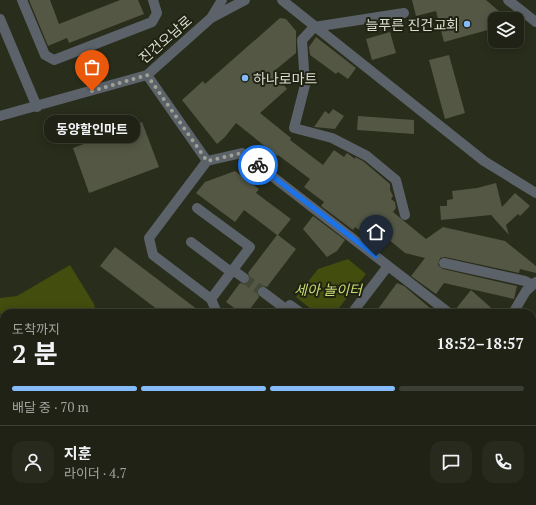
<!DOCTYPE html>
<html lang="ko">
<head>
<meta charset="utf-8">
<style>
	body { margin:0; font-family:"PT Serif","Noto Sans KR",serif; background:#272a1d; color:#f1f3f6; height:100vh; display:flex; flex-direction:column; font-size:15px; white-space:nowrap }
	* { box-sizing:border-box; margin:0 }
	p { font-size:13px; color:#a1a4a0 }
	.icon { flex:none; width:22px; height:22px; fill:none; stroke:currentColor; stroke-width:2; stroke-linecap:round; stroke-linejoin:round }
	.map { position:relative; flex:1; overflow:hidden }
	.panel { position:absolute; left:0px; top:309px; width:536px; height:196px; display:flex; flex-direction:column; background:#1f2214; border-radius:12px 12px 0 0; box-shadow:0 2px 10px #0003,0 0 0 1px #3c3f34 }
	.panel>* { flex:none }
	.buttons { position:absolute; left:488px; top:12px; display:grid; gap:8px }
	.buttons a { display:grid; place-items:center; width:36px; height:36px; border-radius:8px; background:#1f2214; box-shadow:0 2px 10px #0003,0 0 0 1px #3c3f34; font-size:20px }
	.pin { position:absolute; display:grid; place-items:center; width:34px; height:34px; color:#fff; margin:-41px -17px; border-radius:50% 50% 50% 0; rotate:-45deg; box-shadow:0 0 4px #0007 }
	.pin .icon { rotate:45deg }
	.courier { position:absolute; display:grid; place-items:center; width:40px; height:40px; margin:-20px; border:3px solid #1a73e8; border-radius:50%; background:#fff; color:#222; box-shadow:0 1px 5px #0007 }
	.bubble { position:absolute; height:28px; border-radius:12px; background:#1f2214; box-shadow:0 2px 10px #0003,0 0 0 1px #3c3f34; font-size:13px; font-weight:700; line-height:28px; text-align:center }
	.overview em { font-style:normal; font-weight:700 }
	.overview div { display:flex; flex-direction:column-reverse }
	.overview { display:flex; align-items:center; justify-content:space-between; height:68px; padding:0 12px }
	h1 { font-size:26px; font-weight:700; line-height:30px }
	.bar { display:grid; grid-template-columns:repeat(4,1fr); gap:6px 4px; align-content:center; height:48px; padding:0 12px }
	.bar i { height:5px; border-radius:3px; background:#3c3f34 }
	.bar .on { background:#85bbfb }
	.bar p { grid-column:span 4 }
	.line { display:flex; align-items:center; gap:10px; padding:0 12px; border-top:1px solid #3c3f34 }
	.line div { flex:1 }
	.round { display:grid; place-items:center; flex:none; width:42px; height:42px; border-radius:12px; background:#272a1d }
	.map>svg:first-child { display:block }
	.green { fill:#434d0e }
	.building { fill:#535744 }
	.lines { fill:none; stroke-linecap:round; stroke-linejoin:round }
	.minor-tunnel { stroke:#444837; stroke-width:10; stroke-dasharray:10 5; stroke-linecap:butt }
	.minor { stroke:#5c6269; stroke-width:10 }
	.done { stroke:#9da093; stroke-width:4; stroke-dasharray:0 7.2 }
	.route { stroke:#1a73e8; stroke-width:5 }
	.poi-dot { fill:#85bbfb; stroke:#202312; stroke-width:1.5 }
	.labels { text-anchor:middle; dominant-baseline:central; stroke-width:4; stroke-linejoin:round; paint-order:stroke }
	.poi-label { font-size:14px; fill:#dbded3; stroke:#202312; text-anchor:end }
	.street-label { font-size:14px; fill:#dbded3; stroke:#202312 }
	.park-label { font-size:14px; font-style:italic; fill:#c9dc72; stroke:#202312 }
</style>
</head>
<body>
<div class="map">
<svg width="536" height="505" viewBox="0 0 536 505">
	<rect width="100%" height="100%" fill="#292d1b"/>
	<!-- green -->
	<path class="green" d="M348 259 366 274 335 313H316L296 297 318 269Z
		M70 265 94 304 96 313H4V320L0 313V298L17 296Z
		M4 353V501H189L192 505H0V360Z"/>
	<!-- building -->
	<path class="building" d="M29 0H50L59 24 120 0H138L144 14 69 43 67 38 48 46Z
		M412 0H486L508 19H495V28L444 42 436 11 416 16Z
		M280 18 286 19 296 31V53L273 72 287 89 260 113 291 138 290 140 323 165 334 150 344 157 347 153 355 159V157L363 161 390 184V190L393 196 391 199 395 202 396 208 393 212 426 239 443 227 505 241 536 266V273L520 269 519 273 445 257 440 258 438 265 443 269 517 286 514 299 444 283 436 294 411 276 425 258 405 253 370 224 363 233 355 227 353 230 321 206 324 202 304 187 310 179 278 155 277 156 236 123 225 137 217 144 182 100 203 81 205 84Z
		M390 32 396 53 372 60 366 39Z
		M316 37 356 68 348 79 338 72 336 74 310 55 309 47Z
		M449 55 465 113 445 119 429 60Z
		M333 109 344 116 335 129 314 127 325 111 329 114Z
		M358 116 414 120V134L357 130Z
		M142 122 159 167 89 193 73 148Z
		M235 171 259 189 256 193 291 219 278 235 296 249 267 287 263 286 258 288 257 292 259 297 247 313H241L226 302 240 283 244 284 249 282 250 278 248 273 277 235 244 210 235 222 196 193 205 182Z
		M496 183 502 207 515 193 530 206 520 216 518 214 506 225 509 235 491 215 441 220 440 206H447V200L453 199 452 191 477 188Z
		M313 216 345 240 337 251 327 257 303 229Z
		M115 247 202 313H162L100 266Z
		M397 283 404 286 436 313H375Z
		M471 290 497 313H455V310Z"/>
	<g class="lines">
		<!-- minor-tunnel -->
		<path class="minor-tunnel" d="M244 278 263 292"/>
		<!-- minor -->
		<path class="minor" d="M22 0 45 55 54 60 152 22 157 13 153 0
			M282 0 484 161 536 193
			M508 0 536 22
			M404 13 314 27 302 40 305 85 294 128 332 138 367 156 396 180 405 215
			M211 18 245 0
			M0 19 37 107
			M147 75 207 161 242 153 449 313
			M0 116 147 75 211 18 222 0
			M207 161 149 238 153 255 211 299 217 313
			M197 208 250 247 211 299
			M191 242 231 272
			M444 263 525 281 533 285
			M233 270 244 278
			M263 292 287 310
			M286 312 290 305 301 313
			M352 313 388 266
			M513 313 526 291 536 282
			M532 379 536 382
			M532 412 536 416
			M497 501 502 505
			M237 505 241 501"/>
	</g>
	<g class="lines">
		<!-- done -->
		<path class="done" d="M92 91 147 75 207 161 242 153 258 165"/>
		<!-- route -->
		<path class="route" d="M258 165 376 256"/>
	</g>
	<!-- markers -->
	<g class="poi-dot">
		<circle cx="467" cy="24" r="4"/>
		<circle cx="245" cy="78" r="4"/>
	</g>
	<g class="labels">
		<!-- poi labels -->
		<g class="poi-label">
			<text x="459" y="24">늘푸른 진건교회</text>
			<text x="253" y="78" text-anchor="start">하나로마트</text>
		</g>
		<!-- street labels -->
		<g class="street-label">
			<text transform="translate(165 39) rotate(-41)">진건오남로</text>
		</g>
		<!-- park labels -->
		<g class="park-label">
			<text x="328" y="289">세아 놀이터</text>
		</g>
	</g>
</svg>
<div class="buttons">
<a><svg class="icon" aria-label="layers" viewBox="0 0 24 24"><path d="M12 4l9 5-9 5-9-5zM3 14l9 5 9-5"/></svg></a>
</div>
<div class="pin" style="left:92px;top:91px;background:#ea580c"><svg class="icon" aria-label="bag" viewBox="0 0 24 24"><path d="M5 8h14l-1 12H6zM9 8a3 3 0 0 1 6 0"/></svg></div>
<div class="pin" style="left:376px;top:256px;background:#1f2937"><svg class="icon" aria-label="home" viewBox="0 0 24 24"><path d="M3 11l9-7 9 7M6 9v11h12V9"/></svg></div>
<div class="courier" style="left:258px;top:165px"><svg class="icon" aria-label="bike" viewBox="0 0 24 24"><circle cx="6" cy="16" r="4"/><circle cx="18" cy="16" r="4"/><path d="M6 16l4-8h5l3 8M10 8l3 8H6M13 5h3"/></svg></div>
<div class="bubble" style="left:44px;top:115px;width:96px">동양할인마트</div>
<section class="panel">
<div class="overview"><div><h1>2 분</h1><p>도착까지</p></div><em>18:52–18:57</em></div>
<div class="bar"><i class="on"></i><i class="on"></i><i class="on"></i><i></i><p>배달 중 · 70 m</p></div>
<div class="line" style="height:72px"><a class="round"><svg class="icon" aria-label="person" viewBox="0 0 24 24"><circle cx="12" cy="8" r="4"/><path d="M4 21q1-7 8-7t8 7"/></svg></a><div><b>지훈</b><p>라이더 · 4.7</p></div><a class="round"><svg class="icon" aria-label="chat" viewBox="0 0 24 24"><path d="M4 5h16v11H9l-5 4z"/></svg></a><a class="round"><svg class="icon" aria-label="phone" viewBox="0 0 24 24"><path d="M5 4h4l2 5-3 2q2 4 5 5l2-3 5 2v4C11 20 4 13 5 4z"/></svg></a></div>
</section>
</div>
</body>
</html>
